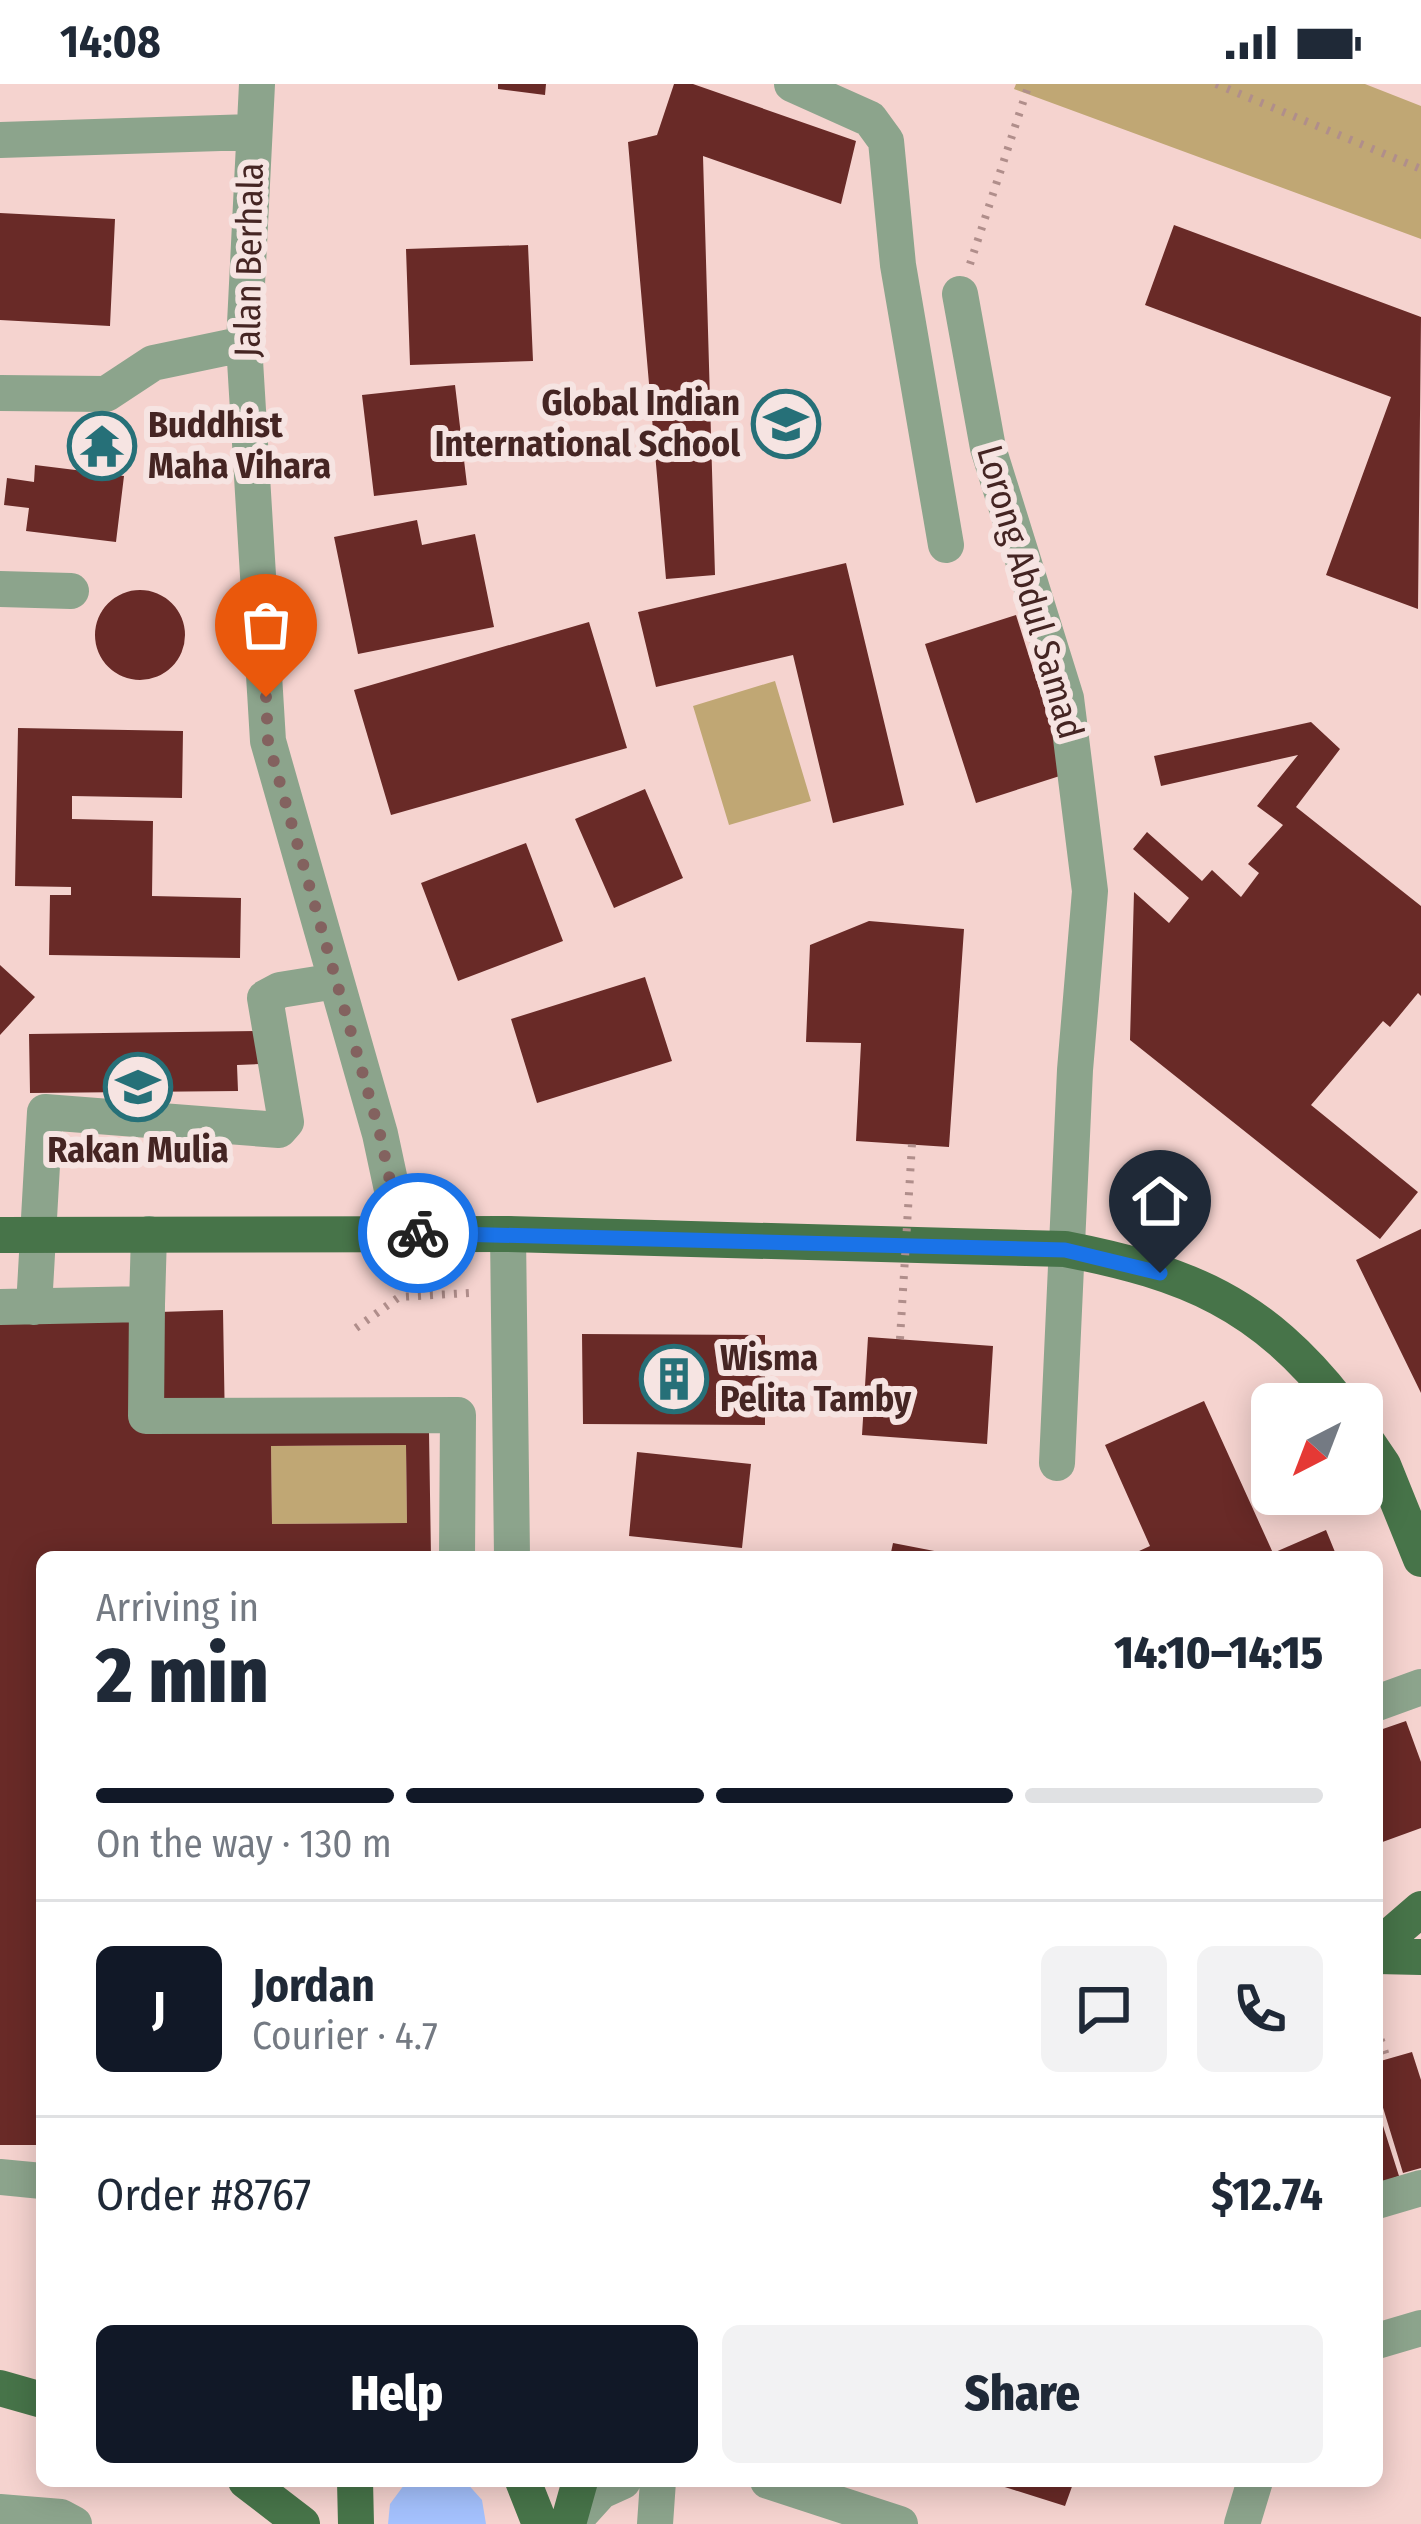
<!DOCTYPE html>
<html lang="en">
<head>
<meta charset="utf-8">
<style>
	body { margin:0; font-family:"Fira Sans Condensed",sans-serif; background:#f2f2f3; color:#1f2937; height:100vh; display:flex; flex-direction:column; font-size:45px; white-space:nowrap }
	* { box-sizing:border-box; margin:0 }
	p { font-size:39px; color:#747a83 }
	.icon { flex:none; width:66px; height:66px; fill:none; stroke:currentColor; stroke-width:2; stroke-linecap:round; stroke-linejoin:round }
	.map { position:relative; flex:1; overflow:hidden }
	.drawer { position:absolute; left:36px; top:1467px; width:1347px; height:936px; display:flex; flex-direction:column; background:#fff; border-radius:18px; box-shadow:0 6px 30px #0003 }
	.drawer>* { flex:none }
	.needle { width:78px; rotate:222deg }
	.buttons { position:absolute; left:1251px; top:1299px; display:grid; gap:24px }
	.buttons a { display:grid; place-items:center; width:132px; height:132px; border-radius:18px; background:#fff; box-shadow:0 6px 30px #0003; font-size:60px }
	.pin { position:absolute; display:grid; place-items:center; width:102px; height:102px; color:#fff; margin:-123px -51px; border-radius:50% 50% 50% 0; rotate:-45deg; box-shadow:0 0 12px #0007 }
	.pin .icon { rotate:45deg }
	.courier { position:absolute; display:grid; place-items:center; width:120px; height:120px; margin:-60px; border:9px solid #1a73e8; border-radius:50%; background:#fff; color:#222; box-shadow:0 3px 15px #0007 }
	.overview em { font-style:normal; font-weight:800 }
	.overview div { display:flex; flex-direction:column-reverse }
	.overview { display:flex; align-items:center; justify-content:space-between; height:204px; padding:0 60px }
	h1 { font-size:78px; font-weight:800; line-height:90px }
	.bar { display:grid; grid-template-columns:repeat(4,1fr); gap:18px 12px; align-content:center; height:144px; padding:0 60px }
	.bar i { height:15px; border-radius:9px; background:#e0e1e3 }
	.bar .on { background:#111827 }
	.bar p { grid-column:span 4 }
	.line { display:flex; align-items:center; gap:30px; padding:0 60px; border-top:3px solid #e0e1e3 }
	.line div { flex:1 }
	.round { display:grid; place-items:center; flex:none; width:126px; height:126px; border-radius:18px; background:#f2f2f3 }
	.primary-button { display:flex; gap:24px; margin-top:auto; padding:24px 60px }
	.primary-button a { flex:1; height:138px; border-radius:18px; background:#111827; color:#fff; font-size:48px; font-weight:800; line-height:138px; text-align:center }
	.primary-button a+a { background:#f2f2f3; color:#1f2937 }
	.status { display:flex; justify-content:space-between; align-items:center; height:84px; padding:0 60px; background:#fff; direction:ltr }
	.status svg { height:33px; fill:currentColor }
	.map>svg:first-child { display:block }
	.green { fill:#c0a774 }
	.water { fill:#a4c1fd }
	.building { fill:#692a27; fill-rule:evenodd }
	.lines { fill:none; stroke-linecap:round; stroke-linejoin:round }
	.path { stroke:#b08e8b; stroke-width:8; stroke-dasharray:3 9; stroke-linecap:butt }
	.minor { stroke:#8ca48c; stroke-width:36 }
	.major { stroke:#477449; stroke-width:36 }
	.path-bridge { stroke:#b08e8b; stroke-width:8; stroke-dasharray:3 9; stroke-linecap:butt }
	.done { stroke:#83625f; stroke-width:12; stroke-dasharray:0 21.6 }
	.route { stroke:#1a73e8; stroke-width:15 }
	.labels { text-anchor:middle; dominant-baseline:central; stroke-width:12; stroke-linejoin:round; paint-order:stroke }
	.street-label { font-size:36px; fill:#452523; stroke:#f6e4e2 }
	.poi-label { font-size:36px; font-weight:bold; fill:#452523; stroke:#f6e4e2; text-anchor:start }
</style>
</head>
<body>
<div class="status"><b>14:08</b><svg viewBox="0 0 49 12"><path d="M0 12V9h3v3zM5 12V6h3v6zM10 12V3h3v9zM15 12V0h3v12zM26 1h20v11H26zM47 4h2v5h-2z"/></svg></div>
<div class="map">
<svg width="1421" height="2440" viewBox="0 0 1421 2440">
	<rect width="100%" height="100%" fill="#f5d3cf"/>
	<!-- green -->
	<path class="green" d="M1016 0H1365L1421 22V155L1014 5Z
		M775 597 811 717 729 741 693 622Z
		M406 1361 407 1439 272 1440 271 1362Z"/>
	<!-- water -->
	<path class="water" d="M407 2397H465L482 2416 486 2440H388L390 2420Z"/>
	<!-- building -->
	<path class="building" d="M498 0H546L545 11 498 5Z
		M674 0H693L856 57 841 120 703 72 715 491 666 495 628 58 657 51Z
		M0 129 115 135 110 242 0 236Z
		M1174 141 1421 233 1418 525 1326 491 1391 313 1145 221Z
		M528 161 533 277 410 281 406 165Z
		M455 301 467 401 374 412 362 311Z
		M35 381 124 392 116 458 26 447 29 424 4 421 7 394 34 398Z
		M417 436 422 461 475 450 494 543 358 570 334 453Z
		M846 479 904 721 833 739 793 571 656 603 638 528Z
		M95 551a45 45 0 1 1 90 0a45 45 0 1 1-90 0Z
		M1016 531 1066 690 976 719 925 560Z
		M589 538 627 664 391 731 354 606Z
		M1311 638 1340 665 1296 723 1421 822V912L1418 909 1390 943 1383 937 1311 1021 1418 1108 1380 1155 1130 956 1134 808 1169 839 1189 814 1133 765 1147 748 1202 797 1212 786 1241 813 1259 789 1248 780 1283 741 1257 722 1298 671 1161 702 1154 672Z
		M18 644 183 647 182 714 72 712V735L153 737 152 812 241 814 240 874 49 871 50 811H71V803L15 802Z
		M645 705 683 794 614 824 575 735Z
		M526 759 563 857 458 897 421 799Z
		M869 837 964 845 949 1063 856 1057 861 959 806 958 810 861Z
		M0 881 35 913 0 951Z
		M645 893 672 977 537 1019 511 935Z
		M259 947V980L237 981 238 1007 30 1009 29 950Z
		M1421 1145V1309L1356 1176Z
		M223 1226 225 1345 429 1348 431 1473H42V2061H0V1233ZM406 1361 407 1439 272 1440 271 1362Z
		M582 1250 765 1251V1341L583 1340Z
		M868 1253 993 1262 987 1360 862 1351Z
		M1204 1317 1273 1469 1326 1446 1337 1473H1126L1150 1462 1105 1361Z
		M637 1368 751 1380 742 1464 629 1452Z
		M893 1459 955 1471 954 1473H890Z
		M1406 1637 1421 1678V1744L1377 1760V1647Z
		M1412 1968 1421 1996V2084L1403 2089 1377 2004V1978Z
		M1377 2023 1399 2092 1377 2100Z
		M986 2397H1074L1065 2422Z"/>
	<g class="lines">
		<!-- path -->
		<path class="path" d="M1216 0 1421 85
			M970 180 1029 0
			M356 1244 399 1213 469 1209
			M1377 1944 1387 1975"/>
		<!-- minor -->
		<path class="minor" d="M257 0 244 260 268 657 380 1050 401 1148
			M792 0 870 35 886 57 898 181 946 461
			M0 56 252 48
			M960 210 988 364 1066 614 1090 807 1075 986 1057 1379
			M0 309 106 310 153 279 244 260
			M0 505 71 507
			M508 1150 512 1473
			M147 1220 149 1150
			M0 1223 147 1220 146 1332 458 1331 457 1473
			M34 1223 45 1028 279 1046 286 1038 265 914 280 906 336 897
			M1377 1619 1421 1603
			M0 2093 42 2097
			M1377 2117 1421 2104
			M1377 2257 1421 2244
			M768 2397 900 2440
			M0 2428 61 2433 74 2440
			M571 2440 601 2407 623 2397
			M655 2440 658 2397
			M1242 2440 1255 2397"/>
		<!-- major -->
		<path class="major" d="M0 1151 508 1150 1065 1165C1188 1189 1261 1219 1340 1320
			M1362 1350 1383 1381 1421 1475
			M1377 1863 1421 1825
			M1377 1872 1421 1873
			M0 2304 42 2316
			M246 2397 302 2440
			M355 2397 356 2440
			M523 2397 540 2440
			M568 2440 580 2397"/>
		<!-- path-bridge -->
		<path class="path-bridge" d="M900 1255 912 1060"/>
	</g>
	<g class="lines">
		<!-- done -->
		<path class="done" d="M266 613 268 657 380 1050 401 1148 418 1149"/>
		<!-- route -->
		<path class="route" d="M418 1149 1065 1166 1160 1189"/>
	</g>
	<!-- icons -->
	<defs>
		<g id="school-ring" transform="scale(3.45)"><circle r="9.5" fill="#f6e4e2" stroke="#267078" stroke-width="1.5"/><path d="M0-5L7-2L0 1L-7-2ZM-4 1L0 2.5L4 1V4Q0 6-4 4Z" fill="#267078"/></g>
		<g id="temple-ring" transform="scale(3.45)"><circle r="9.5" fill="#f6e4e2" stroke="#267078" stroke-width="1.5"/><path d="M0-6L5-2H3V0L6.5 2.5H4V6H1.5V3h-3V6H-4V2.5H-6.5L-3 0V-2H-5Z" fill="#267078"/></g>
		<g id="building-ring" transform="scale(3.45)"><circle r="9.5" fill="#f6e4e2" stroke="#267078" stroke-width="1.5"/><path d="M-4-6H4V6H1V3H-1V6H-4ZM-2.5-4.3h1.7v1.8h-1.7ZM.8-4.3h1.7v1.8H.8ZM-2.5-1h1.7V.8h-1.7ZM.8-1h1.7V.8H.8Z" fill="#267078"/></g>
	</defs>
	<g fill-rule="evenodd">
		<use href="#school-ring" x="786" y="340"/>
		<use href="#temple-ring" x="102" y="362"/>
		<use href="#school-ring" x="138" y="1003"/>
		<use href="#building-ring" x="674" y="1295"/>
	</g>
	<g class="labels">
		<!-- street labels -->
		<g class="street-label">
			<text transform="translate(249 176) rotate(-89)">Jalan Berhala</text>
			<text transform="translate(1030 508) rotate(74)">Lorong Abdul Samad</text>
		</g>
		<!-- poi labels -->
		<g class="poi-label">
			<text x="740" y="319" text-anchor="end">Global Indian<tspan x="740" dy="41">International School</tspan></text>
			<text x="148" y="341">Buddhist<tspan x="148" dy="41">Maha Vihara</tspan></text>
			<text x="138" y="1066" text-anchor="middle">Rakan Mulia</text>
			<text x="720" y="1274">Wisma<tspan x="720" dy="41">Pelita Tamby</tspan></text>
		</g>
	</g>
</svg>
<div class="buttons">
<a><svg class="needle" viewBox="-14 -14 28 28"><path d="M0-13l5 13h-10z" fill="#e53935"/><path d="M0 13l5-13h-10z" fill="#747a83"/></svg></a>
</div>
<div class="pin" style="left:266px;top:613px;background:#ea580c"><svg class="icon" aria-label="bag" viewBox="0 0 24 24"><path d="M5 8h14l-1 12H6zM9 8a3 3 0 0 1 6 0"/></svg></div>
<div class="pin" style="left:1160px;top:1189px;background:#1f2937"><svg class="icon" aria-label="home" viewBox="0 0 24 24"><path d="M3 11l9-7 9 7M6 9v11h12V9"/></svg></div>
<div class="courier" style="left:418px;top:1149px"><svg class="icon" aria-label="bike" viewBox="0 0 24 24"><circle cx="6" cy="16" r="4"/><circle cx="18" cy="16" r="4"/><path d="M6 16l4-8h5l3 8M10 8l3 8H6M13 5h3"/></svg></div>
<section class="drawer">
<div class="overview"><div><h1>2 min</h1><p>Arriving in</p></div><em>14:10–14:15</em></div>
<div class="bar"><i class="on"></i><i class="on"></i><i class="on"></i><i></i><p>On the way · 130 m</p></div>
<div class="line" style="height:216px"><b class="round" style="background:#111827;color:#fff">J</b><div><b>Jordan</b><p>Courier · 4.7</p></div><a class="round"><svg class="icon" aria-label="chat" viewBox="0 0 24 24"><path d="M4 5h16v11H9l-5 4z"/></svg></a><a class="round"><svg class="icon" aria-label="phone" viewBox="0 0 24 24"><path d="M5 4h4l2 5-3 2q2 4 5 5l2-3 5 2v4C11 20 4 13 5 4z"/></svg></a></div>
<div class="line" style="height:156px"><div>Order #8767</div><b>$12.74</b></div>
<div class="primary-button"><a>Help</a><a>Share</a></div>
</section>
</div>
</body>
</html>
